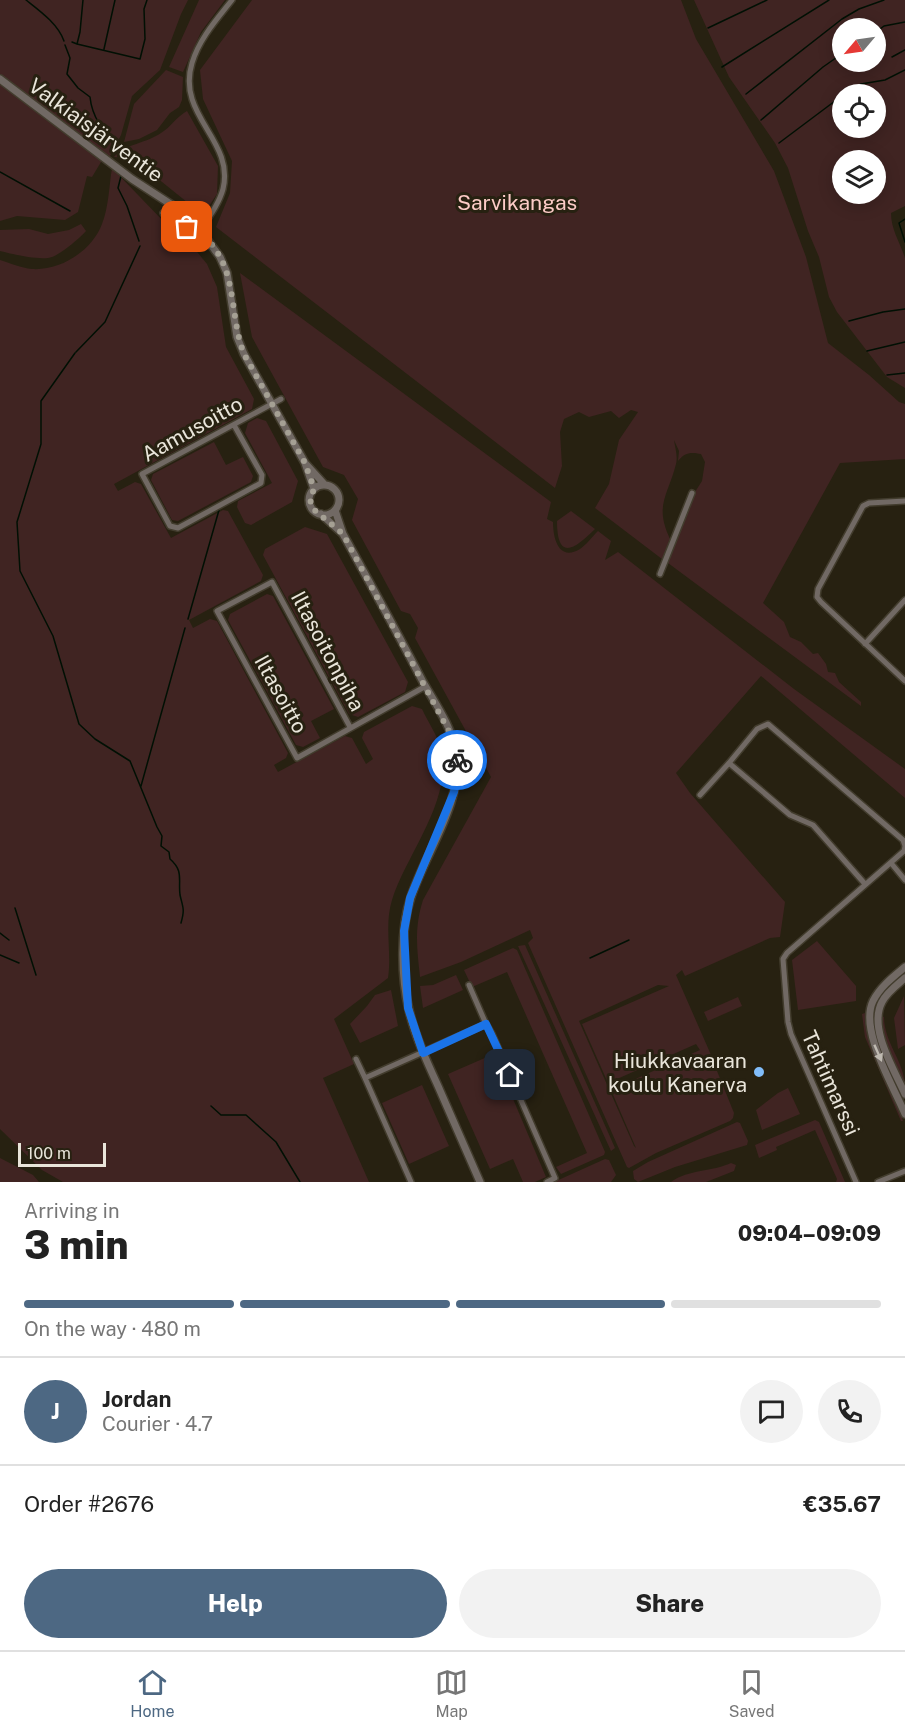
<!DOCTYPE html>
<html lang="en">
<head>
<meta charset="utf-8">
<style>
	body { margin:0; font-family:"Public Sans",sans-serif; background:#f2f2f2; color:#222; height:100vh; display:flex; flex-direction:column; font-size:22px; white-space:nowrap }
	* { box-sizing:border-box; margin:0 }
	p { font-size:20px; color:#767676 }
	.icon { flex:none; width:33px; height:33px; fill:none; stroke:currentColor; stroke-width:2; stroke-linecap:round; stroke-linejoin:round }
	.map { position:relative; height:1182px; overflow:hidden }
	.side { display:flex; flex-direction:column; background:#fff; flex:1 }
	.side>* { flex:none }
	.needle { width:39px; rotate:241deg }
	.fabs { position:absolute; left:832px; top:18px; display:grid; gap:12px }
	.fabs a { display:grid; place-items:center; width:54px; height:54px; border-radius:50%; background:#fff; box-shadow:0 3px 15px #0003; font-size:30px }
	.scale { position:absolute; left:18px; bottom:15px; width:88px; box-sizing:border-box; padding-left:6px; border:3px solid #e9e5da; border-top:0; font-size:16px; line-height:21px; white-space:nowrap; color:#e9e5da; -webkit-text-stroke:4px #272111; paint-order:stroke }
	.pin { position:absolute; display:grid; place-items:center; width:51px; height:51px; color:#fff; margin:-26px; border-radius:12px; box-shadow:0 3px 9px #0006 }
	.courier { position:absolute; display:grid; place-items:center; width:60px; height:60px; margin:-30px; border:4px solid #1a73e8; border-radius:50%; background:#fff; color:#222; box-shadow:0 2px 8px #0007 }
	.summary em { font-style:normal; font-weight:800 }
	.summary div { display:flex; flex-direction:column-reverse }
	.summary { display:flex; align-items:center; justify-content:space-between; height:102px; padding:0 24px }
	h1 { font-size:39px; font-weight:800; line-height:45px }
	.bar { display:grid; grid-template-columns:repeat(4,1fr); gap:9px 6px; align-content:center; height:72px; padding:0 24px }
	.bar i { height:8px; border-radius:4px; background:#e0e0e0 }
	.bar .on { background:#4d6883 }
	.bar p { grid-column:span 4 }
	.line { display:flex; align-items:center; gap:15px; padding:0 24px; border-top:2px solid #e0e0e0 }
	.line div { flex:1 }
	.round { display:grid; place-items:center; flex:none; width:63px; height:63px; border-radius:32px; background:#f2f2f2 }
	.primary-button { display:flex; gap:12px; margin-top:auto; padding:12px 24px }
	.primary-button a { flex:1; height:69px; border-radius:36px; background:#4d6883; color:#fff; font-size:24px; font-weight:800; line-height:69px; text-align:center }
	.primary-button a+a { background:#f2f2f2; color:#222 }
	.dock { display:flex; justify-content:space-around; align-items:center; height:84px; border-top:2px solid #e0e0e0; background:#fff; font-size:16px; color:#767676 }
	.dock a { display:grid; justify-items:center; gap:3px }
	.dock .on { color:#4d6883 }
	.map>svg:first-child { display:block }
	.green { fill:#402422; fill-rule:evenodd }
	.lines { fill:none; stroke-linecap:round; stroke-linejoin:round }
	.stream { stroke:#001004; stroke-width:1.5 }
	.minor-casing { stroke:#423c2d; stroke-width:8 }
	.tertiary-casing { stroke:#423c2d; stroke-width:10 }
	.minor { stroke:#716964; stroke-width:5 }
	.tertiary { stroke:#716964; stroke-width:7 }
	.oneway { fill:#bfbab1 }
	.done { stroke:#a5a094; stroke-width:6; stroke-dasharray:0 10.8 }
	.route { stroke:#1a73e8; stroke-width:8 }
	.poi-dot { fill:#81bdfa; stroke:#272111; stroke-width:2 }
	.labels { text-anchor:middle; dominant-baseline:central; stroke-width:6; stroke-linejoin:round; paint-order:stroke }
	.street-label { font-size:21px; fill:#e9e5da; stroke:#272111 }
	.park-label { font-size:21px; fill:#fccbc6; stroke:#272111 }
	.poi-label { font-size:21px; fill:#e9e5da; stroke:#272111; text-anchor:end }
</style>
</head>
<body>
<div class="map">
<svg width="905" height="1182" viewBox="0 0 905 1182">
	<rect width="100%" height="100%" fill="#272111"/>
	<!-- green -->
	<path class="green" d="M0 0H188L181 14 160 70 132 96 121 135 110 156 101 162 92 177 87 176 78 212 65 220 17 216 0 221Z
		M199 0H225L201 32 183 72 169 67Z
		M252 0H681L696 39 774 171 806 257 828 343 869 375 899 402 905 404V459L840 463 763 603 784 622 790 637 801 642 813 654 818 653 826 664 828 672 835 673 839 682 861 702V706L668 563 695 492 702 481 705 462 701 454C691 452 685 452 678 461L679 451 674 440C675 448 678 456 676 464 668 496 654 505 670 539L662 559 595 508 609 484 619 440 638 412 631 410 619 418 611 411 589 417 579 412 564 419 560 432 562 466 555 488 216 227 230 193 232 161 203 99 200 70Z
		M694 0H905V206L891 213C891 230 900 242 905 258V388L887 377 837 312 829 297 819 257 808 231 788 168 775 143 729 77ZM876 28V62H843V28ZM876 94V128H843V94ZM876 160V194H843V160Z
		M166 70 183 77 182 100 179 107 170 113 157 130 139 139 124 142 134 104Z
		M187 111 218 166 217 194 203 215 141 165 129 158 114 157C125 144 147 143 161 133 171 127 176 117 187 111Z
		M112 168 167 225 189 242 207 264 217 287 226 347 254 399 252 409 114 484 118 491 135 482 141 484 171 538 223 510 228 511 263 575 261 581 189 620 193 628 210 619 217 621 288 753 286 758 274 765 278 772 345 736 352 738 366 764 373 759 362 738 364 732 412 706 422 709C428 722 438 736 441 750 453 800 406 855 392 900 384 926 392 952 388 978L334 1019 354 1064 323 1078 369 1182H63L42 1170 0 1129V260C10 263 21 268 32 269 60 271 92 251 102 224 109 206 109 186 112 168Z
		M81 224 86 231C80 238 61 254 52 257 41 261 12 254 0 251V230L29 229 48 234 69 230Z
		M240 273 551 502 547 519 553 522C553 537 558 562 580 549 586 545 592 537 598 531L611 541 605 560 618 552 794 689 905 769V798L761 676 676 773 690 793 785 902 780 937 770 938 685 976 682 970 676 975 715 1064 708 1068 710 1071H717L734 1113 733 1118 730 1121 656 1153 629 1168 627 1167 528 943 533 938 530 930 461 962 420 977C417 949 414 928 423 900L491 777 415 638 418 628 410 614 401 611 352 520 358 499 344 475 323 467 252 337ZM658 985 669 986 582 1024 608 1083 696 1044 700 1050 611 1090 636 1148 634 1146 579 1021Z
		M257 418 266 421 298 481 292 502 251 525 245 523 237 507 238 501 272 483 245 433 248 423Z
		M214 442 226 465 243 457 253 476 251 482 178 521 172 520 151 480 153 474Z
		M571 511 595 529C575 549 557 562 557 521Z
		M305 527 327 534 408 682 405 692 358 717 349 714 263 555 265 549Z
		M267 594 273 596 334 709 311 721 320 738 303 747 296 745 228 620 230 614Z
		M817 941 856 986V1001L798 1010 792 960Z
		M525 945 615 1148 611 1151 518 946Z
		M513 948 517 950 605 1152 604 1155 561 1174 556 1167 587 1153 507 972 472 987 464 970Z
		M456 975 463 990 423 1008 420 986 433 985Z
		M391 990 398 1026 360 1043 350 1024 367 1006 375 995Z
		M904 996 905 1045 898 1049 894 1018Z
		M738 997 742 1006 708 1021 704 1012Z
		M865 1013 867 1014C864 1045 894 1088 903 1121H901L865 1037 862 1014Z
		M880 1015 884 1017C884 1043 905 1062 905 1087L883 1036Z
		M494 1054 546 1177 535 1182H523L513 1159 490 1169 448 1074Z
		M422 1085 449 1146 409 1164 382 1103Z
		M788 1088 800 1114 762 1130 756 1110 778 1093Z
		M815 1120 819 1122 845 1182H836L837 1179 815 1130 776 1147 777 1150 759 1158 755 1145Z
		M737 1122 740 1123 748 1141 747 1145 675 1167 638 1182 634 1179 633 1171 648 1162Z
		M0 1158 33 1175 39 1182H0Z
		M605 1159 609 1160 616 1175 611 1182H554Z
		M731 1163 736 1165 734 1171 706 1182H671C689 1169 712 1172 731 1163Z"/>
	<g class="lines">
		<!-- stream -->
		<path class="stream" d="M26 0C40 11 58 24 64 41
			M708 28 767 0
			M876 32 884 26 905 22
			M72 42 77 44 80 32 83 0
			M77 44 140 59 145 39 144 9 147 0
			M65 45 70 58 67 74 78 88 90 97C92 117 103 131 116 144
			M104 49 115 0
			M892 57 905 50
			M722 67 829 0
			M746 94 842 19 859 9 884 0
			M844 94 861 84 885 80 905 70
			M761 120 823 67 843 53
			M779 143 843 95
			M123 151 127 156 126 161
			M0 172 70 211
			M121 176 118 188 127 206 139 241
			M905 219 899 223 905 242
			M849 321 883 312 905 309
			M867 351 905 342
			M76 352 105 322 140 246
			M75 353 41 401V444L17 522 20 571 53 636 79 724 95 739 130 761 157 827 162 836 161 846 169 852 170 859C184 871 178 880 180 895 183 908 185 909 181 923
			M887 375 905 373
			M188 619 219 510
			M141 786 185 628
			M15 908 36 975
			M0 933 9 940
			M0 955 19 963
			M590 958 629 940
			M211 1106 221 1115H246L276 1142 300 1182"/>
		<!-- minor casing -->
		<g class="minor-casing">
			<path id="minor" d="M172 205 163 213 171 225 200 230C209 218 219 204 223 189 235 140 176 116 192 63 199 39 217 19 232 0
				M234 425 262 475 261 483 178 528 170 526 142 474 281 399
				M905 501 869 503 863 506 818 589 817 597 821 602 905 681
				M660 574 692 493
				M865 644 905 600
				M350 727 272 582 217 611 297 758 426 686
				M729 763 790 815 813 825 865 884
				M700 795 729 763 757 729 768 724 903 840 905 846
				M891 863 905 880
				M469 985 486 1024
				M356 1059 365 1078
				M411 1182 365 1078 486 1024 492 1034 555 1178 547 1182
				M856 1182 791 1034 788 1022 783 959 787 953 904 851 905 846
				M878 1182 905 1171"/>
		</g>
		<!-- tertiary casing -->
		<g class="tertiary-casing">
			<path id="tertiary" d="M0 79 132 179 172 205 200 230 220 257 227 273 237 337 244 354 305 463
				M309 500a15 15 0 1 1 30 0a15 15 0 1 1-30 0Z
				M314 489 305 463 325 485
				M321 514 343 534 335 510
				M343 534C370 583 397 632 423 682 435 703 452 727 456 752 464 802 426 851 411 897 400 929 401 977 409 1010 415 1036 427 1062 438 1086 452 1118 466 1150 480 1182
				M905 967C893 977 880 987 873 1001 859 1030 893 1085 905 1114
				M905 978C897 985 887 992 882 1002 868 1028 894 1069 905 1094"/>
		</g>
		<!-- minor -->
		<use href="#minor" class="minor"/>
		<!-- tertiary -->
		<use href="#tertiary" class="tertiary"/>
	</g>
	<!-- one-way arrows -->
	<defs><path id="oneway-solid" d="M-6-.8H1V-3.2L6.5 0L1 3.2V.8H-6Z" transform="scale(1.5)"/></defs>
	<use class="oneway" href="#oneway-solid" transform="translate(878 1053) rotate(66)"/>
	<g class="lines">
		<!-- done -->
		<path class="done" d="M187 227 200 230C207 239 215 247 220 257 235 283 232 324 244 354L305 463 314 489 310 499 312 508 343 534 452 737 457 760"/>
		<!-- route -->
		<path class="route" d="M457 760 458 769 454 792 410 898 404 931 408 1008 423 1053 486 1024 510 1075"/>
	</g>
	<!-- markers -->
	<circle class="poi-dot" cx="759" cy="1072" r="6"/>
	<g class="labels">
		<!-- street labels -->
		<g class="street-label">
			<text transform="translate(96 130) rotate(36)">Valkiaisjärventie</text>
			<text transform="translate(192 429) rotate(-29)">Aamusoitto</text>
			<text transform="translate(328 651) rotate(62)">Iltasoitonpiha</text>
			<text transform="translate(281 694) rotate(61)">Iltasoitto</text>
			<text transform="translate(831 1083) rotate(66)">Tahtimarssi</text>
		</g>
		<!-- park labels -->
		<g class="park-label">
			<text x="517" y="202">Sarvikangas</text>
		</g>
		<!-- poi labels -->
		<g class="poi-label">
			<text x="747" y="1060">Hiukkavaaran<tspan x="747" dy="24">koulu Kanerva</tspan></text>
		</g>
	</g>
</svg>
<div class="fabs">
<a><svg class="needle" viewBox="-14 -14 28 28"><path d="M0-13l5 13h-10z" fill="#e53935"/><path d="M0 13l5-13h-10z" fill="#767676"/></svg></a>
<a><svg class="icon" aria-label="locate" viewBox="0 0 24 24"><circle cx="12" cy="12" r="6"/><path d="M12 2v4M12 18v4M2 12h4M18 12h4"/></svg></a>
<a><svg class="icon" aria-label="layers" viewBox="0 0 24 24"><path d="M12 4l9 5-9 5-9-5zM3 14l9 5 9-5"/></svg></a>
</div>
<div class="scale">100 m</div>
<div class="pin" style="left:187px;top:227px;background:#ea580c"><svg class="icon" aria-label="bag" viewBox="0 0 24 24"><path d="M5 8h14l-1 12H6zM9 8a3 3 0 0 1 6 0"/></svg></div>
<div class="pin" style="left:510px;top:1075px;background:#1f2937"><svg class="icon" aria-label="home" viewBox="0 0 24 24"><path d="M3 11l9-7 9 7M6 9v11h12V9"/></svg></div>
<div class="courier" style="left:457px;top:760px"><svg class="icon" aria-label="bike" viewBox="0 0 24 24"><circle cx="6" cy="16" r="4"/><circle cx="18" cy="16" r="4"/><path d="M6 16l4-8h5l3 8M10 8l3 8H6M13 5h3"/></svg></div>
</div>
<section class="side">
<div class="summary"><div><h1>3 min</h1><p>Arriving in</p></div><em>09:04–09:09</em></div>
<div class="bar"><i class="on"></i><i class="on"></i><i class="on"></i><i></i><p>On the way · 480 m</p></div>
<div class="line" style="height:108px"><b class="round" style="background:#4d6883;color:#fff">J</b><div><b>Jordan</b><p>Courier · 4.7</p></div><a class="round"><svg class="icon" aria-label="chat" viewBox="0 0 24 24"><path d="M4 5h16v11H9l-5 4z"/></svg></a><a class="round"><svg class="icon" aria-label="phone" viewBox="0 0 24 24"><path d="M5 4h4l2 5-3 2q2 4 5 5l2-3 5 2v4C11 20 4 13 5 4z"/></svg></a></div>
<div class="line" style="height:78px"><div>Order #2676</div><b>€35.67</b></div>
<div class="primary-button"><a>Help</a><a>Share</a></div>
</section>
<nav class="dock">
<a class="on"><svg class="icon" aria-label="home" viewBox="0 0 24 24"><path d="M3 11l9-7 9 7M6 9v11h12V9"/></svg>Home</a>
<a><svg class="icon" aria-label="map" viewBox="0 0 24 24"><path d="M3 6l6-2 6 2 6-2v14l-6 2-6-2-6 2zM9 4v14M15 6v14"/></svg>Map</a>
<a><svg class="icon" aria-label="saved" viewBox="0 0 24 24"><path d="M7 4h10v16l-5-4-5 4z"/></svg>Saved</a>
</nav>
</body>
</html>
